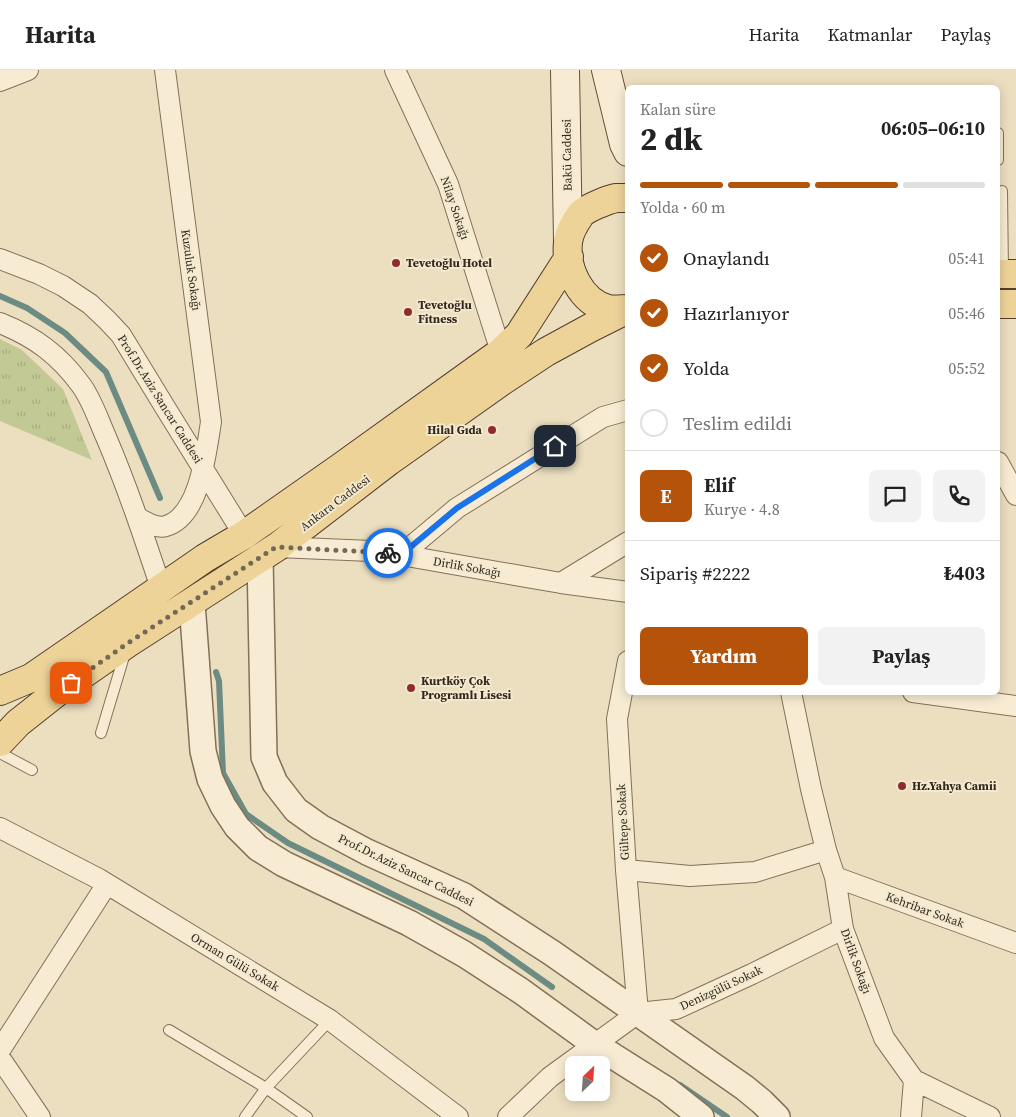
<!DOCTYPE html>
<html lang="tr">
<head>
<meta charset="utf-8">
<style>
	body { margin:0; font-family:"Source Serif 4",serif; background:#f2f2f2; color:#222; height:100vh; display:flex; flex-direction:column; font-size:19px; white-space:nowrap }
	* { box-sizing:border-box; margin:0 }
	p { font-size:16px; color:#767676 }
	.icon { flex:none; width:28px; height:28px; fill:none; stroke:currentColor; stroke-width:2; stroke-linecap:round; stroke-linejoin:round }
	.map { position:relative; flex:1; overflow:hidden }
	.sheet { position:absolute; left:625px; top:15px; width:375px; height:610px; display:flex; flex-direction:column; background:#fff; border-radius:8px; box-shadow:0 2px 12px #0003 }
	.sheet>* { flex:none }
	.needle { width:32px; rotate:25deg }
	.controls { position:absolute; left:565px; top:986px; display:grid; gap:10px }
	.controls a { display:grid; place-items:center; width:45px; height:45px; border-radius:8px; background:#fff; box-shadow:0 2px 12px #0003; font-size:25px }
	.pin { position:absolute; display:grid; place-items:center; width:42px; height:42px; color:#fff; margin:-21px; border-radius:10px; box-shadow:0 2px 8px #0006 }
	.courier { position:absolute; display:grid; place-items:center; width:50px; height:50px; margin:-25px; border:4px solid #1a73e8; border-radius:50%; background:#fff; color:#222; box-shadow:0 1px 6px #0007 }
	.summary em { font-style:normal; font-weight:700 }
	.summary div { display:flex; flex-direction:column-reverse }
	.summary { display:flex; align-items:center; justify-content:space-between; height:85px; padding:0 15px }
	h1 { font-size:32px; font-weight:700; line-height:38px }
	.bar { display:grid; grid-template-columns:repeat(4,1fr); gap:8px 5px; align-content:center; height:60px; padding:0 15px }
	.bar i { height:6px; border-radius:4px; background:#e0e0e0 }
	.bar .on { background:#b45309 }
	.bar p { grid-column:span 4 }
	.line { display:flex; align-items:center; gap:12px; padding:0 15px; border-top:1px solid #e0e0e0 }
	.line div { flex:1 }
	.round { display:grid; place-items:center; flex:none; width:52px; height:52px; border-radius:8px; background:#f2f2f2 }
	ol { padding:0 15px; list-style:none }
	li { display:flex; align-items:center; gap:15px; height:55px }
	li p { margin-inline-start:auto }
	li .icon { padding:5px; border-radius:50%; background:#b45309; color:#fff; stroke-width:4 }
	li:last-child { color:#767676 }
	li i { width:28px; height:28px; border:2px solid #e0e0e0; border-radius:50% }
	.action { display:flex; gap:10px; margin-top:auto; padding:10px 15px }
	.action a { flex:1; height:58px; border-radius:8px; background:#b45309; color:#fff; font-size:20px; font-weight:700; line-height:58px; text-align:center }
	.action a+a { background:#f2f2f2; color:#222 }
	header { display:flex; align-items:center; gap:30px; box-sizing:border-box; height:70px; padding:0 25px; background:#fff; border-bottom:1px solid #e0e0e0 }
	header strong { font-size:24px }
	nav { display:flex; gap:28px; margin-inline-start:auto; font-size:18px }
	.map>svg:first-child { display:block }
	.grass { fill:url(#grass-tufts) }
	.lines { fill:none; stroke-linecap:round; stroke-linejoin:round }
	.stream { stroke:#6b8b83; stroke-width:6 }
	.service-casing { stroke:#847059; stroke-width:12 }
	.minor-casing { stroke:#847059; stroke-width:22 }
	.tertiary-casing { stroke:#847059; stroke-width:28 }
	.secondary-casing { stroke:#65513c; stroke-width:30 }
	.primary-casing { stroke:#513e2d; stroke-width:30 }
	.service { stroke:#f7ecd3; stroke-width:10 }
	.minor { stroke:#f7ecd3; stroke-width:20 }
	.tertiary { stroke:#f7ecd3; stroke-width:25 }
	.secondary { stroke:#f7ecd3; stroke-width:28 }
	.primary { stroke:#eed399; stroke-width:28 }
	.done { stroke:#746856; stroke-width:5; stroke-dasharray:0 9 }
	.route { stroke:#1a73e8; stroke-width:6 }
	.poi-dot { fill:#902c2d; stroke:#f3e9cf; stroke-width:2 }
	.labels { text-anchor:middle; dominant-baseline:central; stroke-width:4; stroke-linejoin:round; paint-order:stroke }
	.street-label { font-size:12px; fill:#34281d; stroke:#f3e9cf }
	.poi-label { font-size:12px; font-weight:bold; fill:#34281d; stroke:#f3e9cf; text-anchor:start }
</style>
</head>
<body>
<header>
<strong>Harita</strong>
<nav><a>Harita</a><a>Katmanlar</a><a>Paylaş</a></nav>
</header>
<div class="map">
<svg width="1016" height="1047" viewBox="0 0 1016 1047">
	<defs>
		<pattern id="grass-tufts" width="24" height="20" patternUnits="userSpaceOnUse" patternTransform="scale(1.25)"><rect width="24" height="20" fill="#c3c995"/><path d="M3 7l-1-3M5 7V3M7 7l1-3M15 17l-1-3M17 17v-4M19 17l1-3" fill="none" stroke="#a8ad80"/></pattern>
	</defs>
	<rect width="100%" height="100%" fill="#ecdfc0"/>
	<!-- grass -->
	<path class="grass" d="M0 269 22 280 63 319 92 390 0 351Z"/>
	<g class="lines">
		<!-- stream -->
		<path class="stream" d="M0 226 27 238 65 263 106 302 160 428
			M216 602 219 611 223 703 246 744 288 773 484 869 552 917
			M680 1015 727 1047"/>
		<!-- service casing -->
		<g class="service-casing">
			<path id="service" d="M998 63V90
				M1002 121 1003 204
				M101 663 125 583
				M0 683 32 700
				M169 960 266 1018 307 1047
				M245 1047 266 1018 330 950"/>
		</g>
		<!-- minor casing -->
		<g class="minor-casing">
			<path id="minor" d="M395 0 448 114 501 282
				M0 11 28 0
				M0 189 39 204 63 216 90 234 107 250 121 265 163 334 244 465
				M0 253C35 267 59 285 81 315 92 330 98 349 106 367 127 416 144 467 161 518
				M998 392 1016 425
				M137 447C145 452 157 459 166 456 200 446 206 382 211 352L165 0
				M277 477 371 481 401 485 561 513 628 522
				M401 485 457 438 603 347 628 340
				M561 513 628 472
				M628 591 617 649 626 800 690 806 755 802 826 780
				M791 622 811 719 826 780 835 807 843 859 884 968 914 1010 990 1047
				M913 622 1016 636
				M0 758 99 809 330 950 458 1047
				M626 800 638 943
				M835 807 1016 873
				M0 980 107 814
				M0 988 40 1047
				M508 1047 550 1007 638 943 676 939 752 904 843 859
				M911 1047 914 1010"/>
		</g>
		<!-- tertiary casing -->
		<g class="tertiary-casing">
			<path id="tertiary" d="M260 488 264 687 275 713 296 740 320 757 367 782 464 826 552 883 745 1018 762 1032 777 1047
				M192 533 203 681 210 709 223 736 237 757 258 778 284 794 409 853 464 884 521 921 594 974 667 1020 701 1047"/>
		</g>
		<!-- secondary casing -->
		<g class="secondary-casing">
			<path id="secondary" d="M565 0 568 170
				M606 0 624 74 628 82"/>
		</g>
		<!-- primary casing -->
		<g class="primary-casing">
			<path id="primary" d="M628 128C624 128 620 128 616 128 607 130 587 138 581 144 576 151 569 163 568 172 565 199 581 232 608 239 614 240 622 239 628 239
				M998 204H1016
				M998 234H1016
				M0 621 31 608 205 488 244 465 341 397 501 282 519 265 569 187
				M0 672 18 653 56 623 128 573 277 477 389 391 502 311 546 282 590 258 628 239"/>
		</g>
		<!-- service -->
		<use href="#service" class="service"/>
		<!-- minor -->
		<use href="#minor" class="minor"/>
		<!-- tertiary -->
		<use href="#tertiary" class="tertiary"/>
		<!-- secondary -->
		<use href="#secondary" class="secondary"/>
		<!-- primary -->
		<use href="#primary" class="primary"/>
	</g>
	<g class="lines">
		<!-- done -->
		<path class="done" d="M71 613 128 573 276 477 371 482 388 483"/>
		<!-- route -->
		<path class="route" d="M388 483 401 485 457 438 555 376"/>
	</g>
	<!-- markers -->
	<g class="poi-dot">
		<circle cx="396" cy="193" r="5"/>
		<circle cx="408" cy="242" r="5"/>
		<circle cx="492" cy="360" r="5"/>
		<circle cx="411" cy="618" r="5"/>
		<circle cx="902" cy="716" r="5"/>
	</g>
	<g class="labels">
		<!-- street labels -->
		<g class="street-label">
			<text transform="translate(567 85) rotate(-91)">Bakü Caddesi</text>
			<text transform="translate(455 138) rotate(71)">Nilay Sokağı</text>
			<text transform="translate(191 200) rotate(82)">Kuzuluk Sokağı</text>
			<text transform="translate(160 329) rotate(58)">Prof.Dr.Aziz Sancar Caddesi</text>
			<text transform="translate(335 433) rotate(-37)">Ankara Caddesi</text>
			<text transform="translate(467 497) rotate(10)">Dirlik Sokağı</text>
			<text transform="translate(623 752) rotate(-93)">Gültepe Sokak</text>
			<text transform="translate(406 800) rotate(26)">Prof.Dr.Aziz Sancar Caddesi</text>
			<text transform="translate(925 840) rotate(20)">Kehribar Sokak</text>
			<text transform="translate(856 891) rotate(70)">Dirlik Sokağı</text>
			<text transform="translate(235 892) rotate(31)">Orman Gülü Sokak</text>
			<text transform="translate(721 918) rotate(-25)">Denizgülü Sokak</text>
		</g>
		<!-- poi labels -->
		<g class="poi-label">
			<text x="406" y="193">Tevetoğlu Hotel</text>
			<text x="418" y="235">Tevetoğlu<tspan x="418" dy="14">Fitness</tspan></text>
			<text x="482" y="360" text-anchor="end">Hilal Gıda</text>
			<text x="421" y="611">Kurtköy Çok<tspan x="421" dy="14">Programlı Lisesi</tspan></text>
			<text x="912" y="716">Hz.Yahya Camii</text>
		</g>
	</g>
</svg>
<div class="controls">
<a><svg class="needle" viewBox="-14 -14 28 28"><path d="M0-13l5 13h-10z" fill="#e53935"/><path d="M0 13l5-13h-10z" fill="#767676"/></svg></a>
</div>
<div class="pin" style="left:71px;top:613px;background:#ea580c"><svg class="icon" aria-label="bag" viewBox="0 0 24 24"><path d="M5 8h14l-1 12H6zM9 8a3 3 0 0 1 6 0"/></svg></div>
<div class="pin" style="left:555px;top:376px;background:#1f2937"><svg class="icon" aria-label="home" viewBox="0 0 24 24"><path d="M3 11l9-7 9 7M6 9v11h12V9"/></svg></div>
<div class="courier" style="left:388px;top:483px"><svg class="icon" aria-label="bike" viewBox="0 0 24 24"><circle cx="6" cy="16" r="4"/><circle cx="18" cy="16" r="4"/><path d="M6 16l4-8h5l3 8M10 8l3 8H6M13 5h3"/></svg></div>
<section class="sheet">
<div class="summary"><div><h1>2 dk</h1><p>Kalan süre</p></div><em>06:05–06:10</em></div>
<div class="bar"><i class="on"></i><i class="on"></i><i class="on"></i><i></i><p>Yolda · 60 m</p></div>
<ol>
<li><svg class="icon" aria-label="check" viewBox="0 0 24 24"><path d="M5 12l5 5 9-10"/></svg>Onaylandı<p>05:41</p></li>
<li><svg class="icon" aria-label="check" viewBox="0 0 24 24"><path d="M5 12l5 5 9-10"/></svg>Hazırlanıyor<p>05:46</p></li>
<li><svg class="icon" aria-label="check" viewBox="0 0 24 24"><path d="M5 12l5 5 9-10"/></svg>Yolda<p>05:52</p></li>
<li><i></i>Teslim edildi</li>
</ol>
<div class="line" style="height:90px"><b class="round" style="background:#b45309;color:#fff">E</b><div><b>Elif</b><p>Kurye · 4.8</p></div><a class="round"><svg class="icon" aria-label="chat" viewBox="0 0 24 24"><path d="M4 5h16v11H9l-5 4z"/></svg></a><a class="round"><svg class="icon" aria-label="phone" viewBox="0 0 24 24"><path d="M5 4h4l2 5-3 2q2 4 5 5l2-3 5 2v4C11 20 4 13 5 4z"/></svg></a></div>
<div class="line" style="height:65px"><div>Sipariş #2222</div><b>₺403</b></div>
<div class="action"><a>Yardım</a><a>Paylaş</a></div>
</section>
</div>
</body>
</html>
